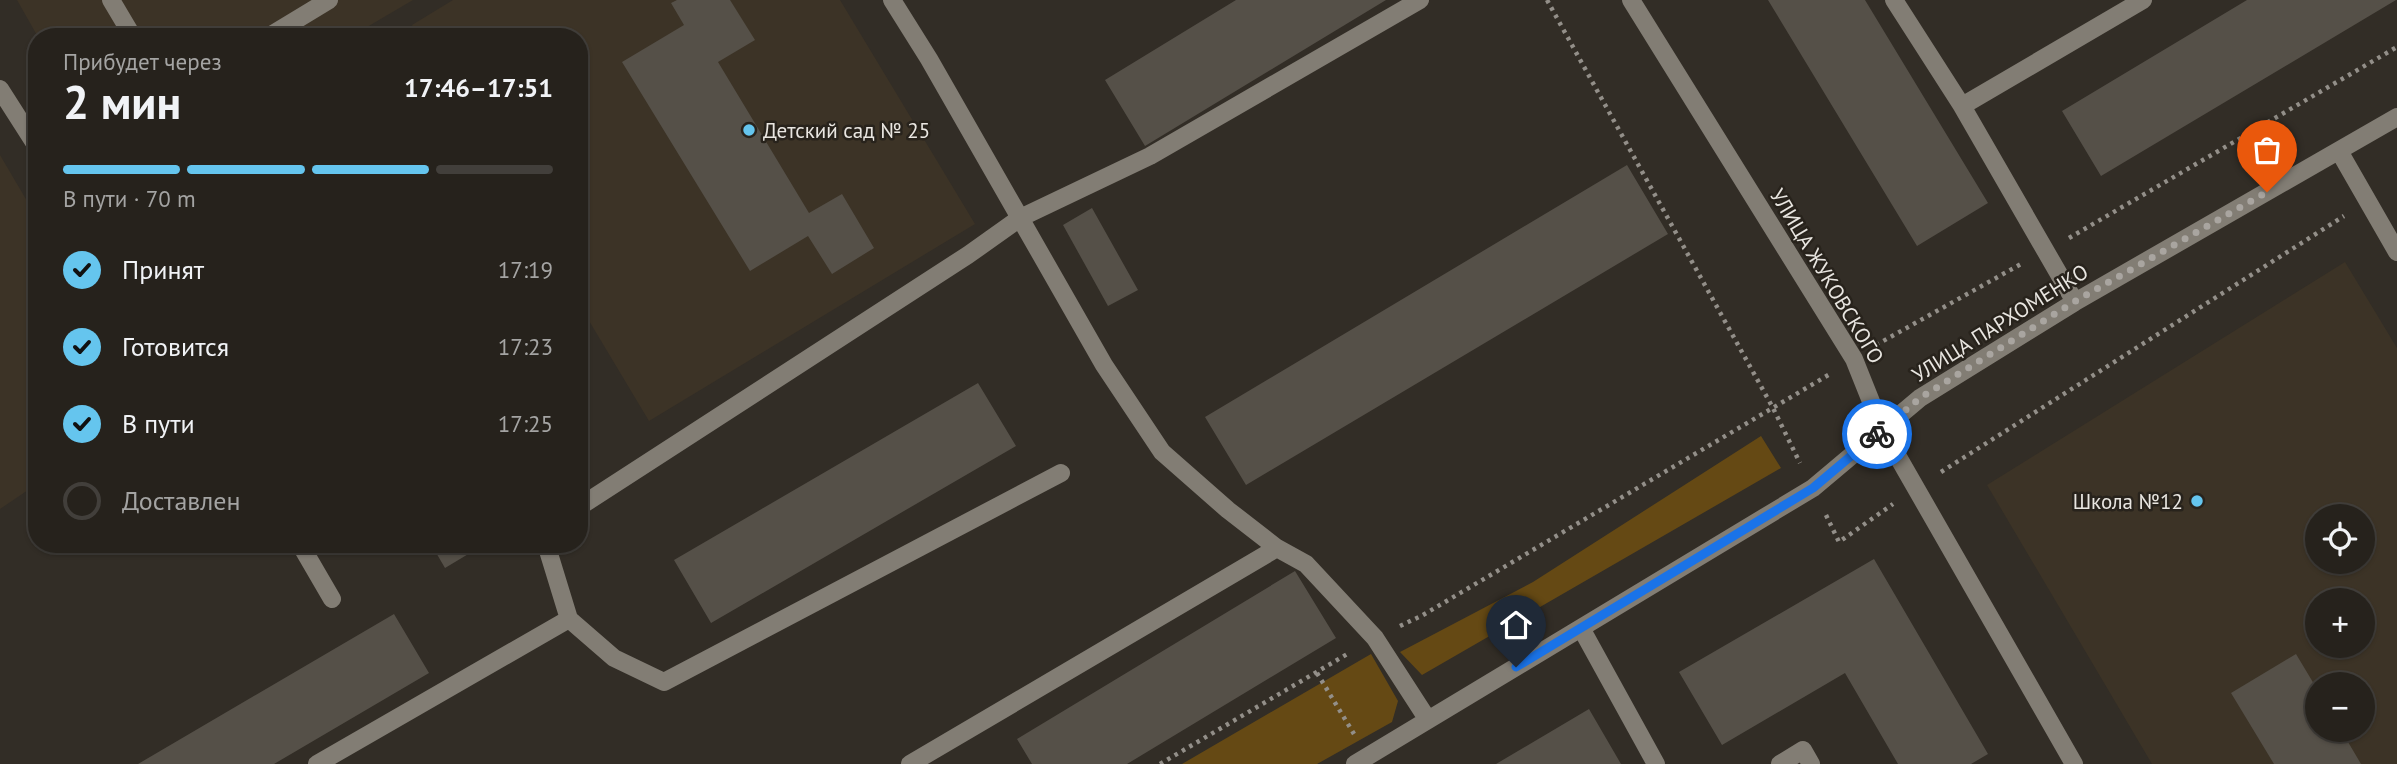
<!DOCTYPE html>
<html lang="ru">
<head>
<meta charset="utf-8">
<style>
	body { margin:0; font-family:"PT Sans",sans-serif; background:#2e2a25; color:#f1f3f6; height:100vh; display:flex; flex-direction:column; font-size:26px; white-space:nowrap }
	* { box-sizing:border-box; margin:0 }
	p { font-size:23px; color:#a4a4a3 }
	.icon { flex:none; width:38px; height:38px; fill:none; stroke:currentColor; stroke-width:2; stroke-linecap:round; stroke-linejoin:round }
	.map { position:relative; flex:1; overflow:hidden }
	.details { position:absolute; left:28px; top:28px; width:560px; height:525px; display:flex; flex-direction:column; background:#26221c; border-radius:28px; box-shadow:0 2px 5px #0004,0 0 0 2px #423f3b }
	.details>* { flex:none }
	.buttons { position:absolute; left:2305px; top:504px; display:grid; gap:14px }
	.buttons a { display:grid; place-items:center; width:70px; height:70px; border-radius:50%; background:#26221c; box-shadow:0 2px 5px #0004,0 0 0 2px #423f3b; font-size:35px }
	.pin { position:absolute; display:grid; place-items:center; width:60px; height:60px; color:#fff; margin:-72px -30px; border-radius:50% 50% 50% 0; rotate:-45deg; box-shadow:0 0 7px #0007 }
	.pin .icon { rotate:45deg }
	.courier { position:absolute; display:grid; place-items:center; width:70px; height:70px; margin:-35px; border:5px solid #1a73e8; border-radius:50%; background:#fff; color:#222; box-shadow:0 2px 9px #0007 }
	.head em { font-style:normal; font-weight:600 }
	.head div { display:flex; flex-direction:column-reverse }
	.head { display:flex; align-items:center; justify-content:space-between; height:119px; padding:0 35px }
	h1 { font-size:46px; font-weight:600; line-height:52px }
	.bar { display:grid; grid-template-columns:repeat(4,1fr); gap:10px 7px; align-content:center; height:84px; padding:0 35px }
	.bar i { height:9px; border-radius:5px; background:#423f3b }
	.bar .on { background:#65c5ee }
	.bar p { grid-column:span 4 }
	ol { padding:0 35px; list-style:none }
	li { display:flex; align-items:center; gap:21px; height:77px }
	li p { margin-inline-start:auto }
	li .icon { padding:7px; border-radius:50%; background:#65c5ee; color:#111; stroke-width:4 }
	li:last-child { color:#a4a4a3 }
	li i { width:38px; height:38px; border:4px solid #423f3b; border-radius:50% }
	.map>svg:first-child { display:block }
	.built { fill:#3c3326; fill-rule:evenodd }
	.green { fill:#654914 }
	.building { fill:#555048 }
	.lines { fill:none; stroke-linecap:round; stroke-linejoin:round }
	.path { stroke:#938f89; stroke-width:4.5; stroke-dasharray:3.5 5; stroke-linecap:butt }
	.minor { stroke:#827d74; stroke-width:18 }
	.done { stroke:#a9a5a0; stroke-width:7; stroke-dasharray:0 12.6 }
	.route { stroke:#1a73e8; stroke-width:9 }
	.poi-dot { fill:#65c5ee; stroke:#28231c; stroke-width:2.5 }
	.labels { text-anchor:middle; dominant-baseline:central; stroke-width:5; stroke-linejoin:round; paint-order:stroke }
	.poi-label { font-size:21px; fill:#e9e6e1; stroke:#28231c; text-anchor:start }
	.street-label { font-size:21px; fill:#e9e6e1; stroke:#28231c }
</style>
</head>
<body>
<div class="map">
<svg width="2397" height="764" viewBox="0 0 2397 764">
	<rect width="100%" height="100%" fill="#322d26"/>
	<!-- built -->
	<path class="built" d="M17 0H413L350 37H38Z
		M453 0H840L975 224 649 421 579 304V37H419L412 25Z
		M0 155 37 218V484L0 509Z
		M2345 262 2397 348V764H2152L1987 485ZM2317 516H2362V562H2317ZM2317 600H2362V646H2317ZM2317 684H2362V730H2317Z"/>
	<!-- green -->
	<path class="green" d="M1761 436 1781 468 1422 675 1400 652 1533 582Z
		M1371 654 1398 701 1392 722 1317 764H1182Z"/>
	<!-- building -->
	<path class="building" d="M677 0H730L755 40 718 62 809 213 842 194 874 248 832 274 808 236 750 271 622 62 684 25 671 3Z
		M1236 0H1386L1145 146 1105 80Z
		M1768 0H1865L1988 203 1917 246Z
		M2247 0H2396L2101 176 2062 111Z
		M1627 165 1668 234 1246 485 1205 417Z
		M1092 208 1138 290 1108 306 1063 225Z
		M978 383 1016 446 711 623 674 560Z
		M431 544H485L445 568Z
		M1874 559 1988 754 1971 764H1898L1845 673 1722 745 1679 672Z
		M1295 571 1336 638 1127 764H1032L1017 739Z
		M394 614 429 673 274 764H138Z
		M2296 654 2317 689V730H2341L2361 764H2274L2231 693Z
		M1589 709 1621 764H1496Z"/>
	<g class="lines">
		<!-- path -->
		<path class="path" d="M1547 0 1773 408 1800 463
			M2069 238 2397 47
			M1876 345 2021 264
			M1941 472 2344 216
			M1826 515 1839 542 1893 504
			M1400 626 1423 615 1830 374
			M1317 673 1354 734
			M1160 764 1349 653"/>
		<!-- minor -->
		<path class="minor" d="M111 0 133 37
			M1420 0 1150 156 1020 218 1104 365 1162 452 1228 510 1277 548 1306 564 1375 638 1428 720
			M1631 0 1854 359 1882 429 2074 764
			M1894 0 1962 106
			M268 37 329 0
			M0 89 37 147
			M2339 151 2397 252
			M2075 302 1962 106 2143 0
			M579 507 968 255 1020 218 929 59 892 0
			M300 544 332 599
			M546 544 569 619 614 658 664 682 1061 473
			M1581 628 1656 764
			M317 764 569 619
			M910 764 1277 548
			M1355 764 1813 488 1920 398 2075 302 2397 117
			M1780 764 1803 750 1811 764"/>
	</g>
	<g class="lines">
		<!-- done -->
		<path class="done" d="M1877 434 1920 398 2074 302 2267 192"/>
		<!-- route -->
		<path class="route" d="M1516 667 1813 488 1877 434"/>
	</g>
	<!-- markers -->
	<g class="poi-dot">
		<circle cx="749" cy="130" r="7"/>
		<circle cx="2197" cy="501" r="7"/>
	</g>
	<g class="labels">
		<!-- poi labels -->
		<g class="poi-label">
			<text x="763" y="130">Детский сад № 25</text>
			<text x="2183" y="501" text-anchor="end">Школа №12</text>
		</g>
		<!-- street labels -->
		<g class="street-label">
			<text transform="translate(1827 276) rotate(59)">УЛИЦА ЖУКОВСКОГО</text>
			<text transform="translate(2000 323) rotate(-32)">УЛИЦА ПАРХОМЕНКО</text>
		</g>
	</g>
</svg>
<div class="buttons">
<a><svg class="icon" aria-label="locate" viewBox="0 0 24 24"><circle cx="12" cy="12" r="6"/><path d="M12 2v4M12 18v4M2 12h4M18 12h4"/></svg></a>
<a>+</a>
<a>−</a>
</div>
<div class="pin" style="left:2267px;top:192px;background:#ea580c"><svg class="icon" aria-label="bag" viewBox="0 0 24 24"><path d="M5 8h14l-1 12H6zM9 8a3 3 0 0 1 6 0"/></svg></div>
<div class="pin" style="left:1516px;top:667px;background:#1f2937"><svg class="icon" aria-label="home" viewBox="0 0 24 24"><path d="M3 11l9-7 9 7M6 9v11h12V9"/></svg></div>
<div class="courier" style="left:1877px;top:434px"><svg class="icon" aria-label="bike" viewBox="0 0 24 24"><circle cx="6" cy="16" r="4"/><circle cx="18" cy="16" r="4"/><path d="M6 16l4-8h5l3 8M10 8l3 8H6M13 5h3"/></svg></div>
<section class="details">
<div class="head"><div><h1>2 мин</h1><p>Прибудет через</p></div><em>17:46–17:51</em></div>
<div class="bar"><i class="on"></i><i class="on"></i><i class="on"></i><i></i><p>В пути · 70 m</p></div>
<ol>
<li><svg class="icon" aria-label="check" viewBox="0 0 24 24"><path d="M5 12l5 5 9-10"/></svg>Принят<p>17:19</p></li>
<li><svg class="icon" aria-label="check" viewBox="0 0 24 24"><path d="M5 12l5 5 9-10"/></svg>Готовится<p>17:23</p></li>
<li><svg class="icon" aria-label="check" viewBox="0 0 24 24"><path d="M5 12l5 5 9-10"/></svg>В пути<p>17:25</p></li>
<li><i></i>Доставлен</li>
</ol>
</section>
</div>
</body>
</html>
